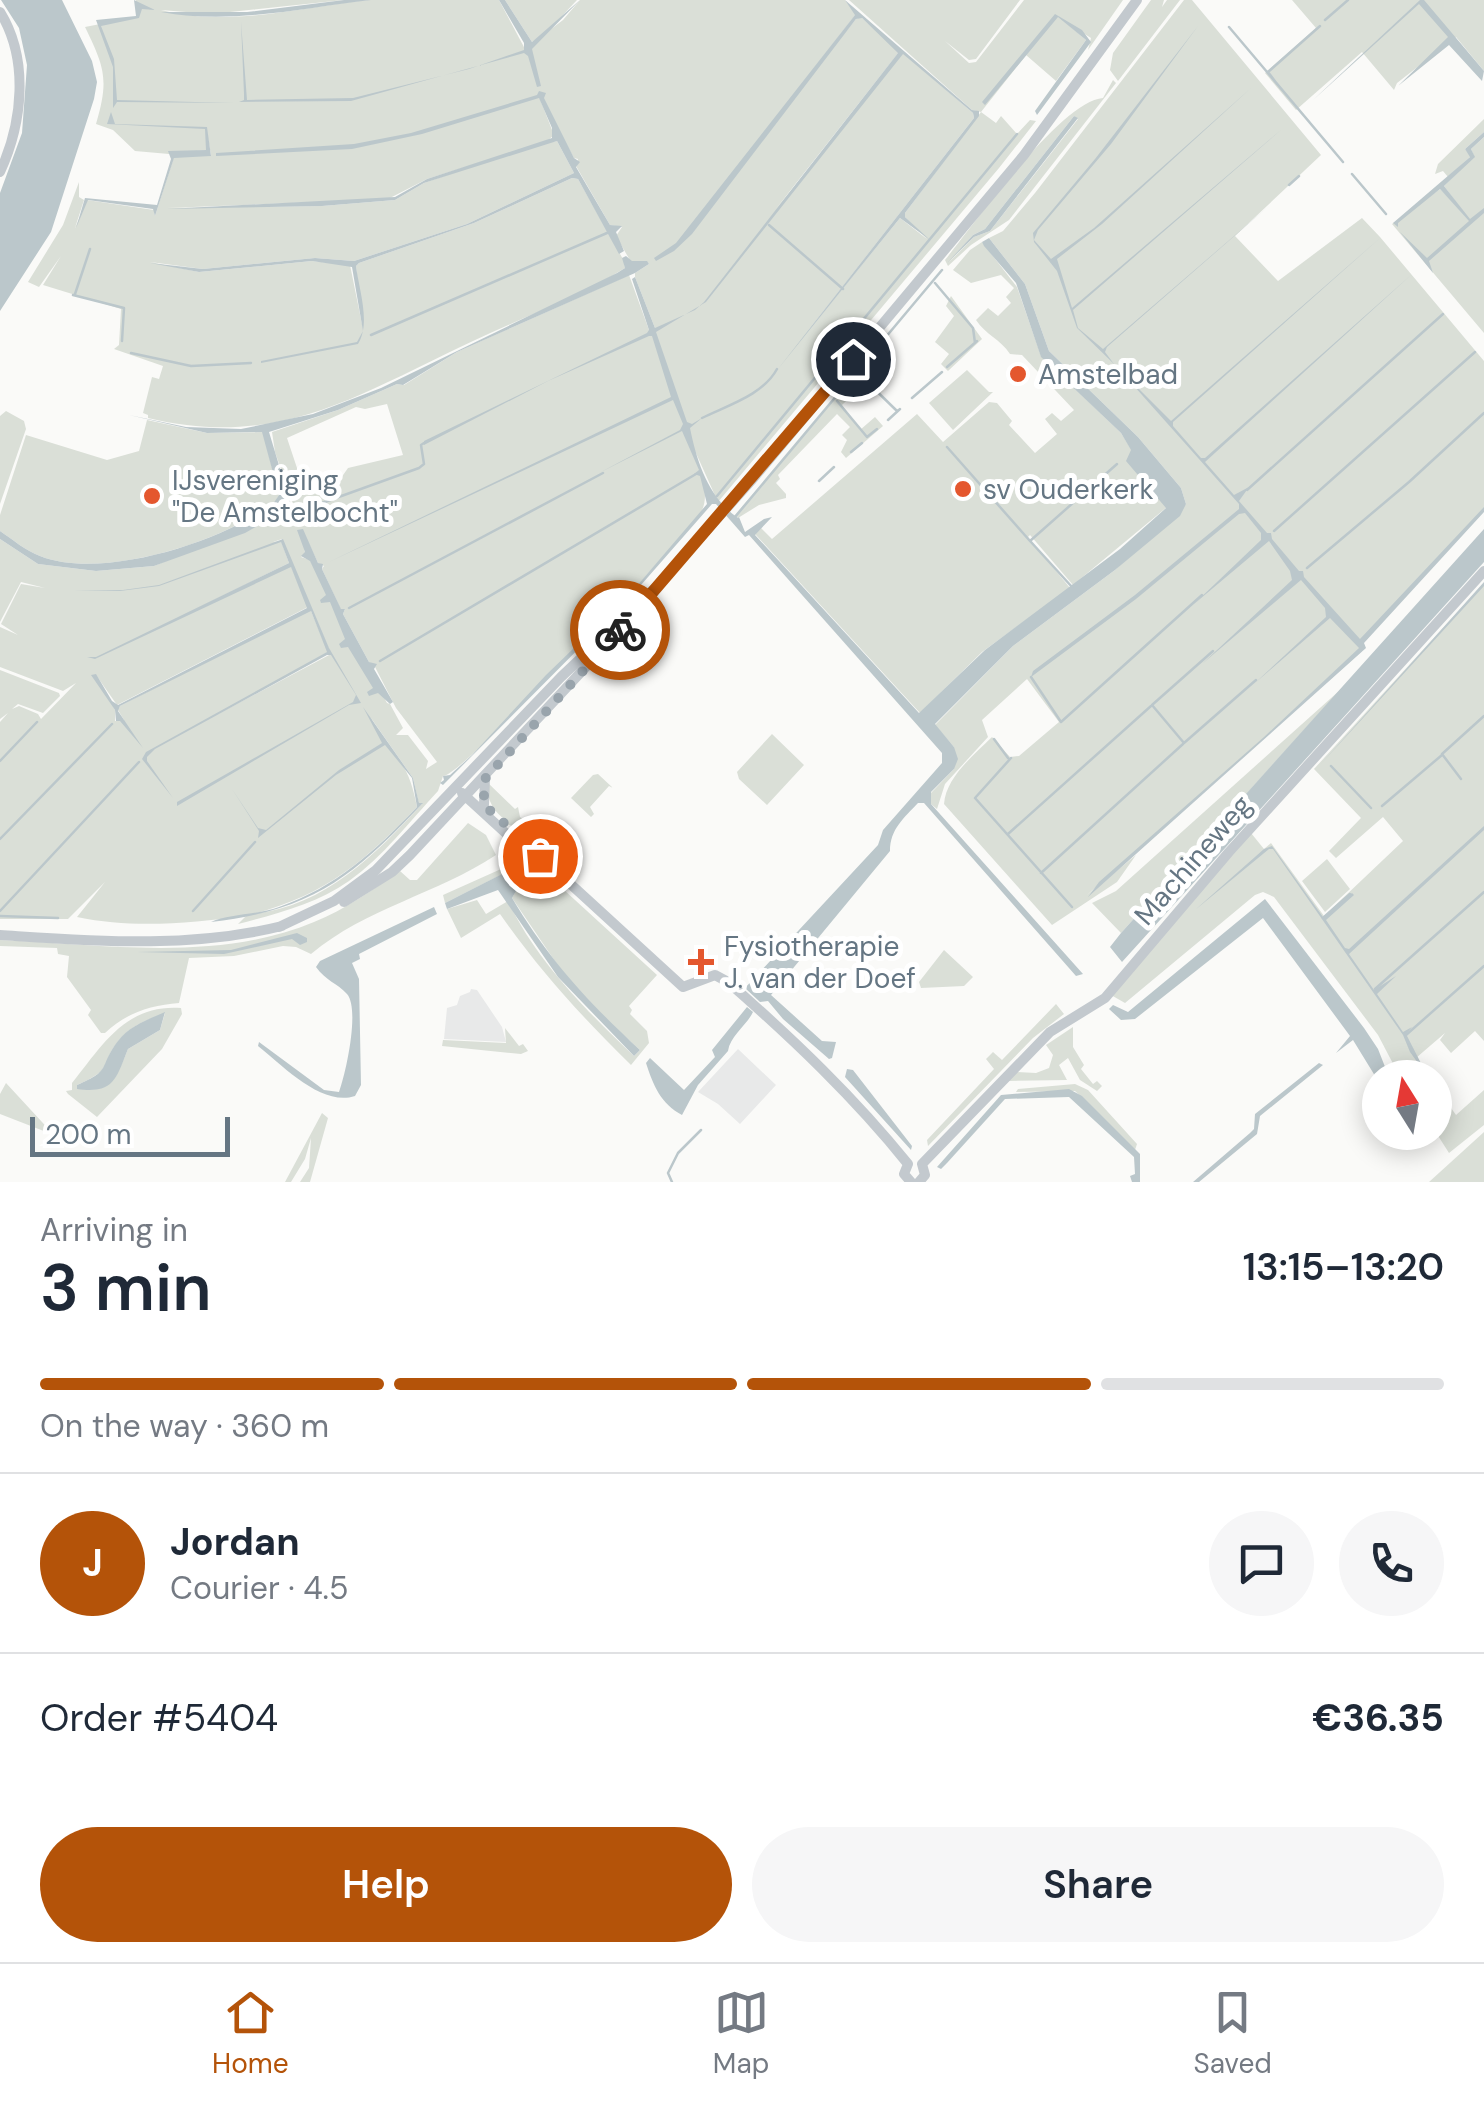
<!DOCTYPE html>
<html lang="en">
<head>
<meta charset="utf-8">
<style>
	body { margin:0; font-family:"DM Sans",sans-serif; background:#f6f6f7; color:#1f2937; height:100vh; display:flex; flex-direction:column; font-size:38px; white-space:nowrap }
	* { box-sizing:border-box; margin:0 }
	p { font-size:32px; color:#747a83 }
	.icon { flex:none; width:55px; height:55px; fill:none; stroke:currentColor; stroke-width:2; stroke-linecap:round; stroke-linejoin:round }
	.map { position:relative; height:1182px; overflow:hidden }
	.drawer { display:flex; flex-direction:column; background:#fff; flex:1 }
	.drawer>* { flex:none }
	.needle { width:65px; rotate:349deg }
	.tools { position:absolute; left:1362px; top:1060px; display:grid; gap:20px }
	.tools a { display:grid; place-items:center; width:90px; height:90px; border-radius:50%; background:#fff; box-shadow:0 5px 25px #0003; font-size:50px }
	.scale { position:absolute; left:30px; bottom:25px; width:200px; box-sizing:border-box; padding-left:10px; border:5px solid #657683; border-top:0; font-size:28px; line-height:35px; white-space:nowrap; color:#657683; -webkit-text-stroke:8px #fff; paint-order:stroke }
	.pin { position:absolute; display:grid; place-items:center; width:85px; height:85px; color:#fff; margin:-42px; border:5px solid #fff; border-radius:50%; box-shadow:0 2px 10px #0007 }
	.courier { position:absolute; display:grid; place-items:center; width:100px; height:100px; margin:-50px; border:8px solid #b45309; border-radius:50%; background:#fff; color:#222; box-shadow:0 2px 12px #0007 }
	.headline em { font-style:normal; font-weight:600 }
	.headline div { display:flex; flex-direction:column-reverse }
	.headline { display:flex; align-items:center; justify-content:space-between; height:170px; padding:0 40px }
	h1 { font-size:65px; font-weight:600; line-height:75px }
	.bar { display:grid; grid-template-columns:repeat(4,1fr); gap:15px 10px; align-content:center; height:120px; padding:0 40px }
	.bar i { height:12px; border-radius:8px; background:#e0e1e3 }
	.bar .selected { background:#b45309 }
	.bar p { grid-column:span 4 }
	.line { display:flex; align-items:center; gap:25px; padding:0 40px; border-top:2px solid #e0e1e3 }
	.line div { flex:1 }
	.round { display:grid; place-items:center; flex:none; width:105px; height:105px; border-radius:52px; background:#f6f6f7 }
	.primary-button { display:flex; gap:20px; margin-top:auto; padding:20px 40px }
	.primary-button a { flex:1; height:115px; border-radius:60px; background:#b45309; color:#fff; font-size:40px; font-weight:600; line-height:115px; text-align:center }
	.primary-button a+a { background:#f6f6f7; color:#1f2937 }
	.menu { display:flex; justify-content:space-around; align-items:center; height:140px; border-top:2px solid #e0e1e3; background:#fff; font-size:28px; color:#747a83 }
	.menu a { display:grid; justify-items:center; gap:5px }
	.menu .selected { color:#b45309 }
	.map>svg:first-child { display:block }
	.built { fill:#e8e9e9 }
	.green { fill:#dadfd7; fill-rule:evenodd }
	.water { fill:#bbc7cb }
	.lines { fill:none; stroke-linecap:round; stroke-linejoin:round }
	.stream { stroke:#bbc7cb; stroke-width:2.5 }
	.secondary { stroke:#c3c9ce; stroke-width:10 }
	.done { stroke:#99a4ac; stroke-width:10; stroke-dasharray:0 18 }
	.route { stroke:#b45309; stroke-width:12 }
	.poi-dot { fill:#e4572e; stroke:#fff; stroke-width:4 }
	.labels { text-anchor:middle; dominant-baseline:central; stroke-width:10; stroke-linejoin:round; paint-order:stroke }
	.poi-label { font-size:28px; fill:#657683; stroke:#fff; text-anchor:start }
	.street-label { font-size:28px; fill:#657683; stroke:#fff }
</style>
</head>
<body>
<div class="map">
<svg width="1484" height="1182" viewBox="0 0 1484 1182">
	<rect width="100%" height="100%" fill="#fafaf8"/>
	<!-- built -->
	<path class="built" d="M471 989 477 990 502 1027 506 1042 444 1039 447 1008 457 1005 460 996 470 992Z
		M738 1049 776 1085 740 1124 718 1104 698 1092Z"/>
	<!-- green -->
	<path class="green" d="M136 0H344L211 14 161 10C228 28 301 7 368 0 411 0 456 0 499 0L525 49 563 20 580 0H845L856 14 785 106 856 19 861 17 899 52 775 210 903 53 973 113 974 118 804 336 900 218 927 239 904 216 905 213 981 112 972 110 849 0H1020L976 59 969 60 945 41 969 63 976 62 1024 0H1123L1088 50 1091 38 1064 21 1086 40 1056 81 1026 55 981 112 996 123 1001 116 1017 134 1030 120 1036 121 999 168 718 502 695 451C699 472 712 495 700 514L630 594 521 704 560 664C543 682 458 775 443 776L438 791C410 821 383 857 349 881 316 904 276 914 238 924L246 916C190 923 134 929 77 917L105 882 68 919H0V722L8 713 0 719V670L59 693 60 696 43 713 18 704 12 709 19 706 38 714 41 719 76 683 63 691 0 667V627L18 635 1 624 21 584 45 588 21 582 0 622V539L38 564 96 571 154 566 269 519 264 509C214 544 100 580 40 556 26 551 12 539 0 531V515L26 435 107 460 139 451 147 420 207 433 263 432 279 495 274 504 298 518 275 452 272 432 338 410 397 384 404 385 457 352 629 275 649 330 655 328 635 277V273L649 264 646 261 631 262 616 236 622 227 610 225 576 166 578 159 574 158 538 94 554 135 545 143 557 141 574 173 467 224 354 261 315 258 203 269 150 262 199 272 312 261 350 265 363 329 356 266 359 263 474 223 572 178 578 179 624 261 625 268C578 297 524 317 473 341 359 394 280 450 148 418V415L143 413 152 377 159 379 163 366 114 349 119 345 121 309 43 285 61 256 39 287 28 282 63 225 79 182V197L84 200 75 228 87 200 154 210 155 216 174 157 211 155 206 127V150L169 154 135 151 113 130 96 124C109 80 105 68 85 27L136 17ZM523 149 424 183 395 200 322 206 167 208 388 199 427 179ZM387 404 403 455 348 468 341 478 314 479 308 485 302 483 287 438 356 407 365 409ZM302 529 318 563 324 566 322 569 341 610 345 609 343 614 369 662 374 665 396 708 437 762 426 769 428 761 408 735H396L403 728 390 704 387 703 310 560 301 557 305 553ZM282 539 331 654 218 714 328 652 311 611 307 610 120 706 118 710 124 720 115 721V710L96 675 117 705 308 607 291 566 166 624 289 563 281 541 273 542ZM371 718 413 778 419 804H422C375 855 325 906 253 914 326 895 366 860 417 807 412 781 405 762 385 744L365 755 383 743Z
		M505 0H577L548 31 532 42Z
		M1151 0H1164L1162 7 1167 0H1180L1118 81 1110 70 1113 53Z
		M1184 0H1192L1321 155 1235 236 1278 281 1362 218 1380 237 1484 361V509L1359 646 1362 651 1087 895 1136 855 1117 882 1052 925 944 804C946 777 974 755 992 737L1010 757 1019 756 1059 722 1027 679 982 720 988 737 945 784 937 809 931 804 930 794 954 769V747L935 725 1013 646 1115 570 1186 504 1181 488 1138 437 1049 351 1025 284 989 238 1003 231 1035 193Z
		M1292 0H1484V71L1456 37 1397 83 1394 90 1362 52 1296 110 1265 73 1316 28Z
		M1113 80 1116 83 1009 220 971 245 948 266 945 260C974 224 1061 101 1103 98ZM1074 116 1078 119 990 231 974 237 949 262 973 235 985 229Z
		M1484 119V132L1465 149 1471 156 1448 177 1443 171 1435 174 1438 164Z
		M1484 137V333L1392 224 1440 189 1462 210 1444 186 1474 156 1471 149Z
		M982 242 1017 287 1041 356 1121 433 1167 507 1073 585 1030 535 1028 537 1070 588 982 652 920 713 755 534 761 528 772 539 917 414 943 442 989 402 997 403 1012 421 1009 425 1035 453 1057 434 1045 419 1052 413 1061 421 1074 410 1022 355 1010 354C1000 339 986 335 976 320L988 308 998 316 1011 303 1006 297 1014 288 1001 275 971 283 953 270 970 250Z
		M951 296 982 339 948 371 941 364 949 354 935 342 954 316 946 306Z
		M967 370 989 392H993L953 430 929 403Z
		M857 373 866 382 842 405 860 430 875 417 883 426 846 458 841 452 847 440 842 435 850 427 837 414 778 475 780 479 776 483 786 494V498L759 505 738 518 734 516Z
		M6 411 24 421 26 429 0 504V416Z
		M1484 583V1041L1475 1031 1451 1053 1440 1040 1445 1033 1416 1058 1430 1077H1400L1378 1035 1274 897 1263 892 1255 895 1125 1003 1111 995 1251 833 1264 849 1271 843 1324 916 1403 841 1383 817 1336 858 1329 851 1361 818 1314 769Z
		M1340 690 1121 933 1092 903 1116 891Z
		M772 734 804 765 767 805 739 779 737 772Z
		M598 774 613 788 609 786 590 807 594 814 591 817 571 798 593 775Z
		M487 782 515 809 518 807 520 817 533 826 514 827 505 823 506 820C494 813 486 799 487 782Z
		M468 823 486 835 496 855C437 894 366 908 311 954L296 947 283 946 234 956 189 958 179 1003C151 1005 126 1013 105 1033H101L88 1015 91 1010 67 977 69 956 58 954 57 948 0 946V940C103 944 216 963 314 922 345 910 373 889 400 871L410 880H417Z
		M528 857 657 975 629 1006 632 1010 630 1014 647 1031 649 1043 631 1065C582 1017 539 970 500 914L461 938 447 909 477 900 486 914 508 901C537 962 586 1010 634 1056L640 1050 590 1005 563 973 512 898 523 878 515 868 445 903 443 895Z
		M1327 859 1350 889 1325 912 1302 881Z
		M944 950 973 977 964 986 921 988 919 982Z
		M1056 1004 1064 1014 1033 1038 928 1146 927 1140 994 1069 986 1059 993 1052 1002 1060Z
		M181 1008 182 1014 162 1049 97 1117 68 1094 66 1091 72 1090V1083C102 1046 125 1004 181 1008ZM165 1013 160 1030 128 1049C117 1076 110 1095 77 1088V1085C117 1068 98 1064 121 1038 132 1025 150 1019 165 1013Z
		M1073 1027V1047L1084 1065 1081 1069 1093 1084 1097 1081 1102 1086 1097 1091 1080 1080 1068 1058 1059 1065 1067 1080 1008 1081 1017 1072 1036 1073 1049 1068 1053 1055 1046 1045Z
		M505 1028 519 1046 523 1044 528 1051 521 1054 442 1046 443 1040 506 1043Z
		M6 1083 54 1135 0 1114V1094Z
		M1075 1084 1088 1090 1137 1144 1135 1150 1075 1091 1016 1092 1018 1089Z
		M1435 1085 1456 1115 1484 1090V1125L1449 1153 1435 1131Z
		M322 1113 328 1118 310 1182H300L309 1168 311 1138 305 1159 291 1182H285Z
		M1484 1132V1182H1429Z"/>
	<!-- water -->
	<path class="water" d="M1 0H62L92 61 97 82 94 99 51 232 0 311V193L22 133 27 65 19 28Z
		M134 0 155 10 142 9 139 18 101 26 114 59 117 100 234 103 117 102 113 108V67L96 20 136 16Z
		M344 0H371C301 8 231 25 161 12H247Z
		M499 0H505L532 42 580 0 532 49 541 86 537 87 528 56 524 53 351 101 239 102 244 100V94L241 22 247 100 353 98 469 69 524 50V43Z
		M845 0 972 110 979 111V116L905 213V217L930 240 900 218 778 369 974 118 973 113 903 54 706 302 656 332 687 422 692 424 702 418 690 428C697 463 709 498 738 518L772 481 739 517 745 532 764 519 772 517 755 535 919 713 985 650 1120 549 1166 508 1126 461 1131 450 1121 433 1041 357 1016 283 984 246 982 242 989 238 1025 284 1049 351 1138 437 1181 488 1186 504 1180 516 1115 570 1013 646 935 724 954 747 958 759 954 769 931 792V804L1083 974 1076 976 924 803H918C904 818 890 829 890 851L771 995 822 1041 836 1042 832 1058 829 1059 783 1019 768 1001 760 1002 745 988 878 845 883 830 942 763V753L749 535 745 537 716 504H712L634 593 443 785 440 783 444 780 443 776 450 775 472 755 546 675 630 594 707 504 700 476 694 474 699 470 682 431 599 473 680 430 683 424 673 400 329 562 671 397 652 336H649L548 381 424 445V441L647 333 649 330 632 279 635 277 655 328 695 310 704 302 898 53 862 18 856 19 692 234 674 251 656 261 654 258 676 243 855 15Z
		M1420 0H1424L1484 71 1482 81 1449 45 1398 86 1448 37 1419 4 1312 101Z
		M1055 14 1082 30 1091 42 1037 115 1035 111 1086 40 1058 17 985 105 982 102Z
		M1198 26 1111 144 1038 230 1034 240 1051 259 1094 228 1251 88 1102 224 1057 259 1072 308 1282 129 1073 310 1078 328 1103 349 1270 205 1107 347 1105 352 1114 364 1077 328 1057 271 1034 242 1033 233 1095 159Z
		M539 91 546 93 544 98 574 158 580 162 576 167 610 225 622 226 616 232 624 251 619 254 578 179 572 178 474 223 359 263 356 266C359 290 371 323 358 344L261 363V361L357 342 363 331 352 267 312 261 199 272 150 263 203 269 315 258 354 261 467 224 574 173 557 141 424 183 395 200 322 206 167 209 395 197 427 179 552 138V128L539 98 422 134 352 149 216 156V153L354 144 411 133 537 95Z
		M111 112 115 124 207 127 211 156 174 158 155 216 153 209 88 200 76 228 85 198 157 205 171 159 168 151 206 150 205 129 107 124Z
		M1074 116 1078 118 990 231 974 237 948 262 973 235 985 229Z
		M1484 132V137L1471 149 1475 157 1444 186 1470 219 1484 208V213L1429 261 1433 273 1400 232 1427 258 1469 221 1440 189 1398 223V227L1393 223 1470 157 1465 149Z
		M1380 238 1173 422V426L1201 458H1205L1411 275 1205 462 1234 495 1249 487 1239 501 1267 533H1271L1272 539 1299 571H1303L1304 577 1360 639 1484 507V512L1364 643 1366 648 1088 897 1099 882 1264 737 1359 648 1330 618 1255 683 1326 617 1325 608 1301 580 1202 664 1292 580 1290 571 1269 541 1194 604 1261 540V533L1245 513 1239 514 1136 599 1031 677 1033 671 1135 595 1239 509V504L1118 368 1171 421Z
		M626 256 632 261H647L649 264 635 273 457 352 403 385 397 384 338 410 269 432 291 505 298 518 293 521 287 513 278 514 273 504 279 495 262 432 207 433 129 415 186 427 241 429 313 414 381 388 617 273 625 268 622 258Z
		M265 509 270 519 245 533 154 566 96 571 38 564 0 539V531C12 539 26 551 40 556 100 580 214 544 265 509Z
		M303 529 318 563 323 564 322 569 341 609H345L343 614 369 662 377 664 374 669 393 702 390 704 378 693 369 696 367 692 373 688 348 647 341 648 339 644 345 639 330 602 321 603 320 600 326 595 310 561 301 556 305 552 297 530Z
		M1484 529V562L1122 962 1110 947 1121 933Z
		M283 539 329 648 361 703 349 705 177 806V802L353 702 356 695 331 655H327L155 749 147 757V761L173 798 142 759 146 752 327 652 311 611 120 706 118 711 143 748 120 721H116L115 710 91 675 96 674 112 701 118 705 307 608 291 567 95 659 87 657H96L289 563 281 542 159 586 120 591H74L123 590 159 585Z
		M1484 582V586L1320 765Z
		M363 707 413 778 419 803H423C354 876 314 910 211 922 229 914 257 915 279 907 336 887 375 851 417 807L412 778 385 745 336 775 258 838 259 831 232 789 258 828 266 830 339 770 382 743Z
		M1484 826V830L1349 954 1374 990 1396 976 1377 994 1403 1032 1412 1027 1406 1034 1428 1077 1410 1052 1403 1035 1273 849H1269L1195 910 1264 849 1272 846 1323 917 1352 893 1354 895 1326 920 1345 948 1349 949Z
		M514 868 523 879 512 898C549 960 588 1002 640 1050L634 1056 558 977 498 890 447 909 445 903Z
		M1265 899 1364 1028 1378 1049 1389 1077 1380 1078V1084L1353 1040 1336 1053 1350 1036 1263 918 1135 1019 1121 1020 1109 1009 1113 1005 1128 1012Z
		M434 907 437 914 359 954 360 959 352 963 359 979 361 1085 355 1096C322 1107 283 1066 258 1046L259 1042 324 1090 339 1092C346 1073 360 1009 347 994 337 983 326 981 316 967L320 961Z
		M297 933 307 938V942L300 945 292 939 224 954 137 952 231 950Z
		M747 1007 753 1012C747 1025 730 1036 728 1051L698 1085 682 1115C661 1104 653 1085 646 1063L650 1058 684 1090 715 1057 712 1050Z
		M165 1012 160 1030 128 1049C116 1079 114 1094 77 1089V1085C113 1070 98 1067 118 1041 129 1026 149 1019 165 1012Z
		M1319 1063 1323 1065 1260 1116 1257 1134 1199 1182H1193L1250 1133 1254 1129 1255 1114Z
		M847 1069 853 1070 912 1146 911 1150 845 1077Z
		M1069 1089 1082 1096 1140 1154V1182H1132L1130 1176 1135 1174 1134 1157 1069 1097 1005 1099 947 1163 941 1169 937 1167 1001 1095Z"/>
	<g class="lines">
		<!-- stream -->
		<path class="stream" d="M1325 20 1348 0
			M1229 27 1343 162
			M1277 84 1268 72 1320 26
			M1352 174 1386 214
			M1289 185 1299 176
			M769 225 843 289
			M935 283 973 328 975 343
			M75 294 90 249
			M73 295 124 308 122 341
			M371 335 607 233
			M131 353 191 366 251 363
			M947 367 977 341
			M858 373 897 411
			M912 398 942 372
			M837 401 867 437 877 429
			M702 418C728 405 763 395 777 369
			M888 420 900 409
			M947 447 1030 541 1117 464
			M851 452 862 443
			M819 481 834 467
			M1247 490 1443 314
			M717 496 1017 134
			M311 507 419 468 424 464 421 445 424 443
			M735 517 942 270
			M1274 531 1475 352
			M1031 542 1072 587
			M1307 568 1409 482 1484 413
			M349 608 603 473
			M1213 651 1152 705 1184 743 1256 680
			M380 661 696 474
			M1031 677 1061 722 1202 595
			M994 739 1008 758
			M1011 758 975 798 1072 907
			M0 761 37 722
			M1331 766 1371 808
			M1461 779 1442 754 1484 716
			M1382 806 1442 755
			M1008 834 1151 706
			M0 839 112 724
			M1041 873 1183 744
			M0 911 139 762
			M193 911 255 842
			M0 916 58 918
			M1323 918 1350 894
			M1375 989 1484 892
			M1406 1035 1484 966
			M672 1182 668 1173 678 1153 701 1130"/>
		<!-- secondary -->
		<path class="secondary" d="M0 12C29 59 23 122 0 172
			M462 793 509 836
			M484 805 485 777
			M514 832 528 835 530 847 683 987 715 975 728 982C793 1039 854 1097 908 1164
			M509 836 508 847 514 854 524 853 530 847
			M344 902 392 872 410 855 640 609
			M279 927 334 901 376 870 561 677 655 588 751 481 1024 155 1137 0
			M0 935C95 941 189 949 282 926
			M908 1164 904 1174 911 1182
			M922 1164 1050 1032 1105 998 1229 852 1484 571
			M919 1182 925 1175 922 1164"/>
	</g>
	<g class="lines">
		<!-- done -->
		<path class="done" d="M540 856 530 847 526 833 514 832 484 805V780L620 630"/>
		<!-- route -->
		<path class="route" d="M620 630 853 359"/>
	</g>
	<!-- markers -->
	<g class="poi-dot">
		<circle cx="1018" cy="374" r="10"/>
		<circle cx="963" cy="489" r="10"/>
		<circle cx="152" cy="496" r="10"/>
		<path d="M696 947h10v10h10v10h-10v10h-10v-10h-10v-10h10z"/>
	</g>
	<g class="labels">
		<!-- poi labels -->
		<g class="poi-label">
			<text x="1038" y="374">Amstelbad</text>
			<text x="172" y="480">IJsvereniging<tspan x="172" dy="32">"De Amstelbocht"</tspan></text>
			<text x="983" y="489">sv Ouderkerk</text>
			<text x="724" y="946">Fysiotherapie<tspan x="724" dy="32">J. van der Doef</tspan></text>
		</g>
		<!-- street labels -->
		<g class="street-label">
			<text transform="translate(1193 860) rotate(-49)">Machineweg</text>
		</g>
	</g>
</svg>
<div class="tools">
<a><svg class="needle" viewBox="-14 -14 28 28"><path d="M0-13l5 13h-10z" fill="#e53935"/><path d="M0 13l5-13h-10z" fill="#747a83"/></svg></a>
</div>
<div class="scale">200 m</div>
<div class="pin" style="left:540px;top:856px;background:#ea580c"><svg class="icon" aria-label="bag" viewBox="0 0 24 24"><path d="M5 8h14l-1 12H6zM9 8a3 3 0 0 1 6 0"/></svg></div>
<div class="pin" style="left:853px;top:359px;background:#1f2937"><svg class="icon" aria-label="home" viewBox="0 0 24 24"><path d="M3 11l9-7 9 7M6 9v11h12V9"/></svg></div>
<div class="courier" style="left:620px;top:630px"><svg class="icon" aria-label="bike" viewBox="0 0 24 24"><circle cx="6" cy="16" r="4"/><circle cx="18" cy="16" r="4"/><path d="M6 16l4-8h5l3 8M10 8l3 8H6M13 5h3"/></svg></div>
</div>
<section class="drawer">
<div class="headline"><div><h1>3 min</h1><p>Arriving in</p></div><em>13:15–13:20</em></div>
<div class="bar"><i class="selected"></i><i class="selected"></i><i class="selected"></i><i></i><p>On the way · 360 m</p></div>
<div class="line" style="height:180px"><b class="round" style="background:#b45309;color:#fff">J</b><div><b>Jordan</b><p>Courier · 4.5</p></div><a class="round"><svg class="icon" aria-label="chat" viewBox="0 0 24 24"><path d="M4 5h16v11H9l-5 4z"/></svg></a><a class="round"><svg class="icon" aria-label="phone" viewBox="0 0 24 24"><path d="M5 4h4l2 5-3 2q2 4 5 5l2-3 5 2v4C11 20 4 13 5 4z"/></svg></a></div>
<div class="line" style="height:130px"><div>Order #5404</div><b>€36.35</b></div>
<div class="primary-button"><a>Help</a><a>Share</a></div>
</section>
<nav class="menu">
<a class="selected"><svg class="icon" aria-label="home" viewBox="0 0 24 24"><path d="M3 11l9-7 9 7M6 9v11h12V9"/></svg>Home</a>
<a><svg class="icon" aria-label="map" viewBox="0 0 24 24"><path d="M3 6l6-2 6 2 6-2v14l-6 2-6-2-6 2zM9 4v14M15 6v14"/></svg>Map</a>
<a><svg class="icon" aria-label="saved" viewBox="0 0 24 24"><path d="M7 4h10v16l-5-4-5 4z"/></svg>Saved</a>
</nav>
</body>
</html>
